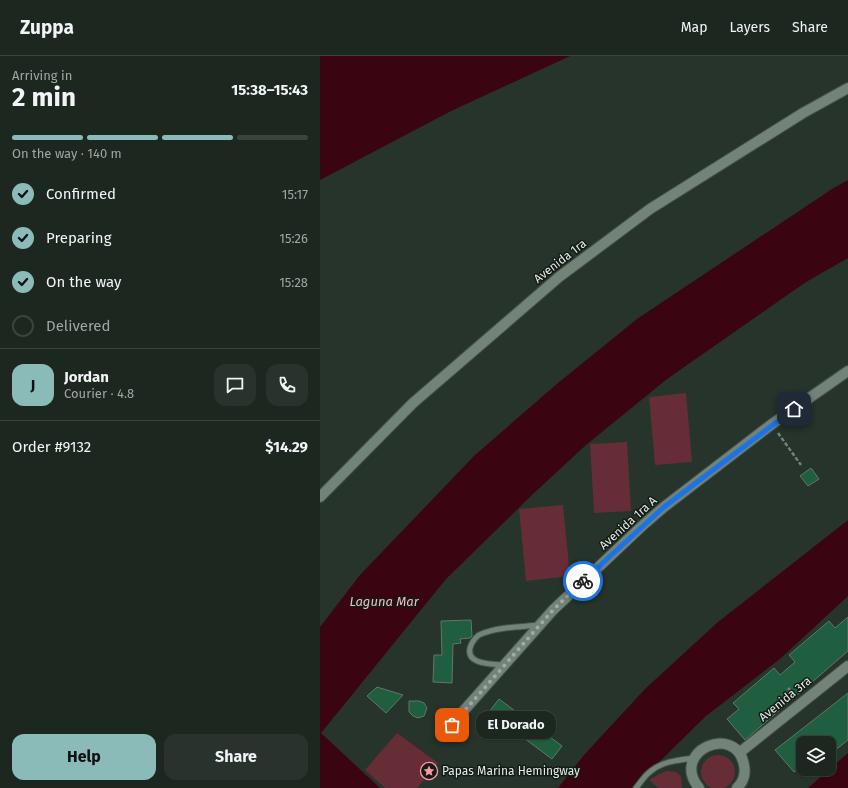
<!DOCTYPE html>
<html lang="en">
<head>
<meta charset="utf-8">
<style>
	body { margin:0; font-family:"Fira Sans",sans-serif; background:#29332d; color:#f1f3f6; height:100vh; display:flex; flex-direction:column; font-size:15px; white-space:nowrap }
	* { box-sizing:border-box; margin:0 }
	p { font-size:13px; color:#a0a5a5 }
	.icon { flex:none; width:22px; height:22px; fill:none; stroke:currentColor; stroke-width:2; stroke-linecap:round; stroke-linejoin:round }
	.map { position:relative; flex:1; overflow:hidden }
	.details { display:flex; flex-direction:column; background:#1c2720; width:320px }
	.details>* { flex:none }
	.buttons { position:absolute; left:476px; top:680px; display:grid; gap:8px }
	.buttons a { display:grid; place-items:center; width:40px; height:40px; border-radius:8px; background:#1c2720; box-shadow:0 1px 3px #0004,0 0 0 1px #3a443e; font-size:20px }
	.pin { position:absolute; display:grid; place-items:center; width:34px; height:34px; color:#fff; margin:-17px; border-radius:8px; box-shadow:0 2px 6px #0006 }
	.courier { position:absolute; display:grid; place-items:center; width:40px; height:40px; margin:-20px; border:3px solid #1a73e8; border-radius:50%; background:#fff; color:#222; box-shadow:0 1px 5px #0007 }
	.bubble { position:absolute; height:28px; border-radius:12px; background:#1c2720; box-shadow:0 1px 3px #0004,0 0 0 1px #3a443e; font-size:13px; font-weight:700; line-height:28px; text-align:center }
	.head em { font-style:normal; font-weight:700 }
	.head div { display:flex; flex-direction:column-reverse }
	.head { display:flex; align-items:center; justify-content:space-between; height:68px; padding:0 12px }
	h1 { font-size:26px; font-weight:700; line-height:30px }
	.bar { display:grid; grid-template-columns:repeat(4,1fr); gap:6px 4px; align-content:center; height:48px; padding:0 12px }
	.bar i { height:5px; border-radius:3px; background:#3a443e }
	.bar .current { background:#8bbbb9 }
	.bar p { grid-column:span 4 }
	.line { display:flex; align-items:center; gap:10px; padding:0 12px; border-top:1px solid #3a443e }
	.line div { flex:1 }
	.round { display:grid; place-items:center; flex:none; width:42px; height:42px; border-radius:12px; background:#29332d }
	ol { padding:0 12px; list-style:none }
	li { display:flex; align-items:center; gap:12px; height:44px }
	li p { margin-inline-start:auto }
	li .icon { padding:4px; border-radius:50%; background:#8bbbb9; color:#111; stroke-width:4 }
	li:last-child { color:#a0a5a5 }
	li i { width:22px; height:22px; border:2px solid #3a443e; border-radius:50% }
	.cta { display:flex; gap:8px; margin-top:auto; padding:8px 12px }
	.cta a { flex:1; height:46px; border-radius:12px; background:#8bbbb9; color:#111; font-size:16px; font-weight:700; line-height:46px; text-align:center }
	.cta a+a { background:#29332d; color:#f1f3f6 }
	header { display:flex; align-items:center; gap:24px; box-sizing:border-box; height:56px; padding:0 20px; background:#1c2720; border-bottom:1px solid #3a443e }
	header strong { font-size:19px }
	nav { display:flex; gap:22px; margin-inline-start:auto; font-size:14px }
	main { display:flex; flex:1; min-height:0 }
	.map>svg:first-child { display:block }
	.green { fill:#662d36 }
	.water { fill:#3a0411 }
	.building { fill:#1f5e3e; stroke:#65756b }
	.lines { fill:none; stroke-linecap:round; stroke-linejoin:round }
	.service-casing { stroke:#45524a; stroke-width:7 }
	.minor-casing { stroke:#45524a; stroke-width:12 }
	.path { stroke:#748078; stroke-width:2.5; stroke-dasharray:4 2; stroke-linecap:butt }
	.service { stroke:#728378; stroke-width:5 }
	.minor { stroke:#728378; stroke-width:10 }
	.done { stroke:#a0aba4; stroke-width:4; stroke-dasharray:0 7.2 }
	.route { stroke:#1a73e8; stroke-width:5 }
	.labels { text-anchor:middle; dominant-baseline:central; stroke-width:3; stroke-linejoin:round; paint-order:stroke }
	.street-label { font-size:12px; fill:#e2ebe5; stroke:#141a16 }
	.poi-label { font-size:12px; fill:#e2ebe5; stroke:#141a16; text-anchor:start }
	.water-label { font-size:13px; font-style:italic; fill:#f7bcc1; stroke:#141a16 }
</style>
</head>
<body>
<header>
<strong>Zuppa</strong>
<nav><a>Map</a><a>Layers</a><a>Share</a></nav>
</header>
<main>
<section class="details">
<div class="head"><div><h1>2 min</h1><p>Arriving in</p></div><em>15:38–15:43</em></div>
<div class="bar"><i class="current"></i><i class="current"></i><i class="current"></i><i></i><p>On the way · 140 m</p></div>
<ol>
<li><svg class="icon" aria-label="check" viewBox="0 0 24 24"><path d="M5 12l5 5 9-10"/></svg>Confirmed<p>15:17</p></li>
<li><svg class="icon" aria-label="check" viewBox="0 0 24 24"><path d="M5 12l5 5 9-10"/></svg>Preparing<p>15:26</p></li>
<li><svg class="icon" aria-label="check" viewBox="0 0 24 24"><path d="M5 12l5 5 9-10"/></svg>On the way<p>15:28</p></li>
<li><i></i>Delivered</li>
</ol>
<div class="line" style="height:72px"><b class="round" style="background:#8bbbb9;color:#111">J</b><div><b>Jordan</b><p>Courier · 4.8</p></div><a class="round"><svg class="icon" aria-label="chat" viewBox="0 0 24 24"><path d="M4 5h16v11H9l-5 4z"/></svg></a><a class="round"><svg class="icon" aria-label="phone" viewBox="0 0 24 24"><path d="M5 4h4l2 5-3 2q2 4 5 5l2-3 5 2v4C11 20 4 13 5 4z"/></svg></a></div>
<div class="line" style="height:52px"><div>Order #9132</div><b>$14.29</b></div>
<div class="cta"><a>Help</a><a>Share</a></div>
</section>
<div class="map">
<svg width="528" height="732" viewBox="0 0 528 732">
	<rect width="100%" height="100%" fill="#26342b"/>
	<!-- green -->
	<path class="green" d="M366 337 372 406 335 409 329 341Z
		M307 386 311 455 274 457 270 388Z
		M243 449 250 520 206 525 199 453Z
		M77 677 118 707 97 732H65L45 714Z
		M381 716a17 17 0 1 1 34 0a17 17 0 1 1-34 0Z
		M347 715 356 716 361 720 362 732H338L329 724 339 718Z"/>
	<!-- water -->
	<path class="water" d="M0 0H250L131 55 0 124Z
		M528 124V202L486 226 347 323 266 389 214 437 126 523 1 677 60 732H0V571L40 519 155 399 238 327 317 263 512 133Z
		M528 464V540L461 602 386 660 332 713 315 732H238L264 699 325 633 398 566Z
		M528 697V732H488Z"/>
	<!-- building -->
	<path class="building" d="M491 412 499 423 488 430 480 420Z
		M528 561V595L425 684 407 663 419 653 413 647 454 612 460 619 475 606 469 599 509 565 515 572Z
		M151 564 152 580 150 582 140 583 141 587 133 588 132 627 113 626 114 599H122L121 565Z
		M57 631 83 639 66 657 47 640Z
		M528 637V684L509 699V687H483V709L474 716 455 694Z
		M179 643 242 690 232 703 169 656Z
		M89 645H99L104 647 107 652 104 660 98 662 93 660 89 656Z"/>
	<g class="lines">
		<!-- service casing -->
		<g class="service-casing">
			<path id="service" d="M184 609C172 608 143 609 151 589 153 585 156 580 161 578 178 571 200 571 219 569
				M316 732C321 726 325 719 331 715 343 705 360 704 374 702"/>
		</g>
		<!-- minor casing -->
		<g class="minor-casing">
			<path id="minor" d="M0 441 93 347 239 221 330 153 483 57 528 32
				M131 669 233 554 322 470 344 451 452 368 528 315
				M419 697 528 610
				M379 732C349 695 416 666 424 709 426 718 423 726 417 732"/>
		</g>
		<!-- path -->
		<path class="path" d="M458 377 481 409
			M468 632 475 639"/>
		<!-- service -->
		<use href="#service" class="service"/>
		<!-- minor -->
		<use href="#minor" class="minor"/>
	</g>
	<g class="lines">
		<!-- done -->
		<path class="done" d="M132 669 233 554 263 525"/>
		<!-- route -->
		<path class="route" d="M263 525 344 451 474 353"/>
	</g>
	<!-- icons -->
	<defs>
		<g id="sight-ring" transform="scale(0.9)"><circle r="9.5" fill="#141a16" stroke="#f49aa4" stroke-width="1.5"/><path d="M0-6L1.8-2.2L6-1.7L2.9 1.2L3.7 5.4L0 3.3L-3.7 5.4L-2.9 1.2L-6-1.7L-1.8-2.2Z" fill="#f49aa4"/></g>
	</defs>
	<g fill-rule="evenodd">
		<use href="#sight-ring" x="109" y="715"/>
	</g>
	<g class="labels">
		<!-- street labels -->
		<g class="street-label">
			<text transform="translate(240 205) rotate(-38)">Avenida 1ra</text>
			<text transform="translate(308 467) rotate(-42)">Avenida 1ra A</text>
			<text transform="translate(465 643) rotate(-39)">Avenida 3ra</text>
		</g>
		<!-- poi labels -->
		<g class="poi-label">
			<text x="122" y="715">Papas Marina Hemingway</text>
		</g>
		<!-- water labels -->
		<g class="water-label">
			<text x="64" y="545">Laguna Mar</text>
		</g>
	</g>
</svg>
<div class="buttons">
<a><svg class="icon" aria-label="layers" viewBox="0 0 24 24"><path d="M12 4l9 5-9 5-9-5zM3 14l9 5 9-5"/></svg></a>
</div>
<div class="pin" style="left:132px;top:669px;background:#ea580c"><svg class="icon" aria-label="bag" viewBox="0 0 24 24"><path d="M5 8h14l-1 12H6zM9 8a3 3 0 0 1 6 0"/></svg></div>
<div class="pin" style="left:474px;top:353px;background:#1f2937"><svg class="icon" aria-label="home" viewBox="0 0 24 24"><path d="M3 11l9-7 9 7M6 9v11h12V9"/></svg></div>
<div class="courier" style="left:263px;top:525px"><svg class="icon" aria-label="bike" viewBox="0 0 24 24"><circle cx="6" cy="16" r="4"/><circle cx="18" cy="16" r="4"/><path d="M6 16l4-8h5l3 8M10 8l3 8H6M13 5h3"/></svg></div>
<div class="bubble" style="left:156px;top:655px;width:80px">El Dorado</div>
</div>
</main>
</body>
</html>
